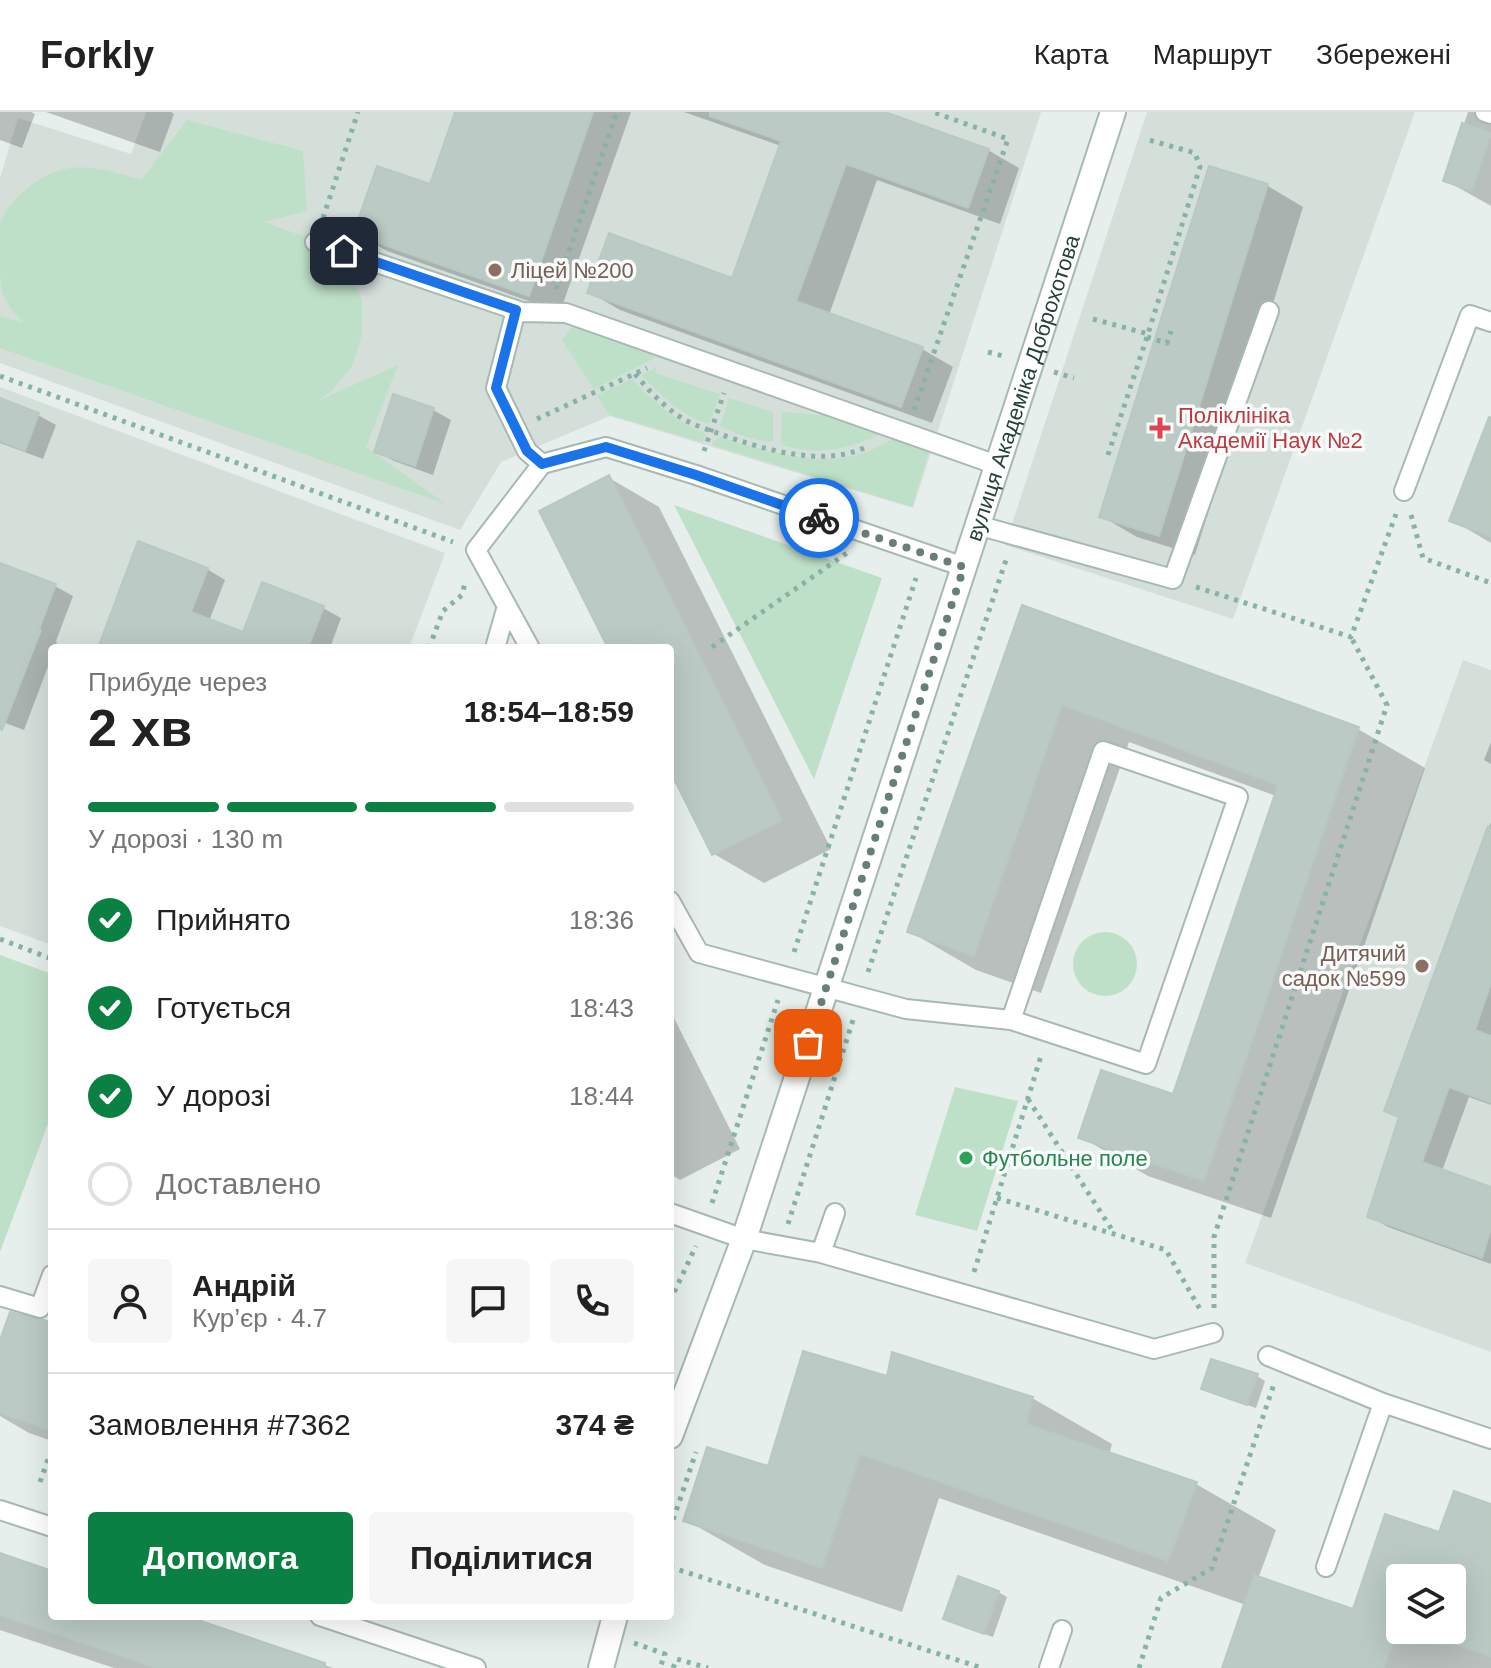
<!DOCTYPE html>
<html lang="uk">
<head>
<meta charset="utf-8">
<style>
	body { margin:0; font-family:Arial,sans-serif; background:#f6f6f6; color:#222; height:100vh; display:flex; flex-direction:column; font-size:30px; white-space:nowrap }
	* { box-sizing:border-box; margin:0 }
	p { font-size:26px; color:#767676 }
	.icon { flex:none; width:44px; height:44px; fill:none; stroke:currentColor; stroke-width:2; stroke-linecap:round; stroke-linejoin:round }
	.map { position:relative; flex:1; overflow:hidden }
	.drawer { position:absolute; left:48px; top:532px; width:626px; height:976px; display:flex; flex-direction:column; background:#fff; border-radius:8px; box-shadow:0 8px 32px #0002 }
	.drawer>* { flex:none }
	.tools { position:absolute; left:1386px; top:1452px; display:grid; gap:16px }
	.tools a { display:grid; place-items:center; width:80px; height:80px; border-radius:8px; background:#fff; box-shadow:0 8px 32px #0002; font-size:40px }
	.pin { position:absolute; display:grid; place-items:center; width:68px; height:68px; color:#fff; margin:-34px; border-radius:16px; box-shadow:0 4px 12px #0006 }
	.courier { position:absolute; display:grid; place-items:center; width:80px; height:80px; margin:-40px; border:6px solid #1a73e8; border-radius:50%; background:#fff; color:#222; box-shadow:0 2px 10px #0007 }
	.summary em { font-style:normal; font-weight:700 }
	.summary div { display:flex; flex-direction:column-reverse }
	.summary { display:flex; align-items:center; justify-content:space-between; height:136px; padding:0 40px }
	h1 { font-size:52px; font-weight:700; line-height:60px }
	.bar { display:grid; grid-template-columns:repeat(4,1fr); gap:12px 8px; align-content:center; height:96px; padding:0 40px }
	.bar i { height:10px; border-radius:6px; background:#e0e0e0 }
	.bar .active { background:#0b8043 }
	.bar p { grid-column:span 4 }
	.line { display:flex; align-items:center; gap:20px; padding:0 40px; border-top:2px solid #e0e0e0 }
	.line div { flex:1 }
	.round { display:grid; place-items:center; flex:none; width:84px; height:84px; border-radius:8px; background:#f6f6f6 }
	ol { padding:0 40px; list-style:none }
	li { display:flex; align-items:center; gap:24px; height:88px }
	li p { margin-inline-start:auto }
	li .icon { padding:8px; border-radius:50%; background:#0b8043; color:#fff; stroke-width:4 }
	li:last-child { color:#767676 }
	li i { width:44px; height:44px; border:4px solid #e0e0e0; border-radius:50% }
	.button { display:flex; gap:16px; margin-top:auto; padding:16px 40px }
	.button a { flex:1; height:92px; border-radius:8px; background:#0b8043; color:#fff; font-size:32px; font-weight:700; line-height:92px; text-align:center }
	.button a+a { background:#f6f6f6; color:#222 }
	header { display:flex; align-items:center; gap:48px; box-sizing:border-box; height:112px; padding:0 40px; background:#fff; border-bottom:2px solid #e0e0e0 }
	header strong { font-size:38px }
	nav { display:flex; gap:44px; margin-inline-start:auto; font-size:28px }
	.map>svg:first-child { display:block }
	.built { fill:#d4dfda }
	.green { fill:#bfe0c8 }
	.shadow { fill:#0003; fill-rule:evenodd }
	.building { fill:#bbcac4; stroke:#b8c9c2; stroke-width:2 }
	.lines { fill:none; stroke-linecap:round; stroke-linejoin:round }
	.lane-casing { stroke:#a8b8b2; stroke-width:22 }
	.street-casing { stroke:#a8b8b2; stroke-width:28 }
	.path { stroke:#86b3a5; stroke-width:5; stroke-dasharray:4 6; stroke-linecap:butt }
	.lane { stroke:#fff; stroke-width:18 }
	.street { stroke:#fff; stroke-width:24 }
	.done { stroke:#687f78; stroke-width:8; stroke-dasharray:0 14.4 }
	.route { stroke:#1a73e8; stroke-width:10 }
	.education-dot { fill:#8d6e63; stroke:#f7fbf9; stroke-width:3 }
	.health-dot { fill:#e0444e; stroke:#f7fbf9; stroke-width:3 }
	.leisure-dot { fill:#2e9e5b; stroke:#f7fbf9; stroke-width:3 }
	.labels { text-anchor:middle; dominant-baseline:central; stroke-width:7; stroke-linejoin:round; paint-order:stroke }
	.education-label { font-size:22px; fill:#785e54; stroke:#f7fbf9; text-anchor:start }
	.street-label { font-size:22px; fill:#24423a; stroke:#f7fbf9 }
	.health-label { font-size:22px; fill:#be3a42; stroke:#f7fbf9; text-anchor:start }
	.leisure-label { font-size:22px; fill:#27864d; stroke:#f7fbf9; text-anchor:start }
</style>
</head>
<body>
<header>
<strong>Forkly</strong>
<nav><a>Карта</a><a>Маршрут</a><a>Збережені</a></nav>
</header>
<div class="map">
<svg width="1491" height="1556" viewBox="0 0 1491 1556">
	<rect width="100%" height="100%" fill="#e6efeb"/>
	<!-- built -->
	<path class="built" d="M146 0H1041L913 396 610 304 501 350 460 418 0 251V66L18 6 131 42Z
		M1147 0H1415L1233 507 1005 433Z
		M0 275 445 441 409 536H52V833L0 814Z
		M1463 548 1491 558V1240L1245 1151Z"/>
	<!-- green -->
	<path class="green" d="M187 8 303 39 307 99 264 110 328 133 350 158 362 189V222L352 254 331 280 315 290 398 253 366 335 446 392 0 236V204L24 211C0 186 0 179 0 145 0 135 0 123 0 113 2 102 12 90 20 83 58 45 94 53 141 68Z
		M579 213 650 239 655 246 594 277 562 228 572 215Z
		M657 255 655 261 720 282 709 312C679 302 663 285 641 263Z
		M632 267C654 291 676 309 706 322L702 330 609 303 597 283Z
		M729 286 773 300V330C756 329 735 322 720 314Z
		M782 300 841 304 888 318C856 336 816 346 781 332Z
		M900 323 931 333 912 395 712 333 713 329 721 325C765 339 814 355 861 342 874 338 887 329 900 323Z
		M674 393 882 466 814 667Z
		M1073 852a32 32 0 1 1 64 0a32 32 0 1 1-64 0Z
		M0 843 52 862V1001L0 1140Z
		M955 975 1018 989 977 1119 915 1103Z"/>
	<!-- shadow -->
	<path class="shadow" d="M0 0H31L35 2 22 36 0 28Z
		M46 0H171L174 2 160 40Z
		M457 0H631L560 200 387 139 356 121 431 75Z
		M684 0H879L988 38 1019 56 1000 112 877 68 829 203 922 237 953 255 932 311 620 198 589 180 733 168 781 34Z
		M1468 0H1491V94L1445 68Z
		M1210 56 1268 74 1303 95 1195 443 1137 425 1101 404Z
		M0 289 38 303 56 313 43 347 0 331Z
		M433 298 451 308 433 363 394 349 376 339Z
		M1491 304V431L1452 408Z
		M609 366 659 395 831 737 764 771 714 742 670 655V536H610Z
		M0 453 55 474 73 484 56 529 57 530 55 536H52V544L24 618 0 609Z
		M207 457 225 468 209 509 244 523 323 496 341 506 330 536H100Z
		M1023 496 1358 617 1425 656 1271 1106 1148 1064 1081 1025 1174 985 1276 684 1129 630 1041 881 976 858 909 819Z
		M1491 630V652L1484 648Z
		M1491 710V993L1469 985 1442 1059 1491 1077V1152L1388 1115 1369 1104 1400 1006 1387 998Z
		M670 898 740 1037 680 1068 670 1062Z
		M52 1213V1329L29 1321 0 1304V1233Z
		M1257 1264 1265 1269 1256 1296 1211 1281 1203 1276Z
		M889 1266 1032 1286 1112 1332 1109 1343 1196 1372 1276 1418 1258 1467 1354 1500 1440 1423 1491 1394V1556H1224L1246 1493 939 1386 902 1500 765 1453 686 1408 769 1356ZM1400 1466H1452V1518H1400Z
		M0 1443 52 1461V1504H179L333 1556H114L0 1518Z
		M998 1480 1007 1485 993 1525 954 1511 946 1506Z"/>
	<!-- building -->
	<path class="building" d="M455 0H593L529 184 353 122 377 54 430 72Z
		M710 0H885L989 37 968 96 846 52 796 189 923 235 901 295 587 181 609 121 732 166 781 29 710 4Z
		M1462 11 1491 21 1472 79 1443 69Z
		M1209 54 1268 72 1159 424 1099 405Z
		M393 282 434 296 415 354 374 340Z
		M0 286 39 301 25 339 0 329Z
		M1489 305 1491 306V425L1449 409Z
		M609 363 782 708 712 743 670 659V536H608L539 399Z
		M138 429 208 456 191 500 243 520 262 470 324 494 308 536H98Z
		M0 451 56 472 39 517 41 518 2 618 0 617Z
		M1022 493 1359 615 1204 1069 1078 1026 1101 958 1173 982 1278 673 1062 593 974 844 907 820Z
		M1488 714 1491 715V871L1475 918 1491 924V991L1449 975 1422 1050 1491 1075V1117L1482 1146 1367 1105 1399 1005 1384 999Z
		M10 1200 52 1210V1319L0 1301V1228Z
		M803 1239 887 1264 892 1240 1033 1285 1026 1312 1197 1370 1168 1449 860 1342 822 1456 683 1409 707 1335 768 1354Z
		M1211 1247 1258 1262 1247 1293 1201 1277Z
		M1454 1379 1491 1392V1544L1452 1531V1466H1400V1510L1384 1556H1222L1254 1463 1353 1497 1385 1402 1439 1420Z
		M0 1441 52 1459V1504H186L325 1551V1556H156L0 1503Z
		M958 1464 999 1479 984 1522 943 1507Z"/>
	<g class="lines">
		<!-- lane casing -->
		<g class="lane-casing">
			<path id="lane" d="M1485 0 1491 2
				M315 130 522 200 566 201 997 353
				M516 198 496 276 527 339 542 352
				M1404 379 1470 203 1491 210
				M977 413 1173 467 1269 199
				M495 536 507 494
				M530 536 476 438 542 352 606 335 696 363 964 455
				M670 789 699 841 906 897 1011 908 1146 952 1238 685 1103 639 1011 908
				M670 1101 744 1127 821 1141 1154 1237 1213 1221
				M821 1141 835 1101
				M0 1184 40 1196 52 1163
				M1268 1244 1383 1291 1491 1327
				M0 1398 52 1415
				M1326 1455 1383 1291
				M320 1504 476 1556
				M1049 1556 1062 1518"/>
		</g>
		<!-- street casing -->
		<g class="street-casing">
			<g id="street">
				<path id="s1" d="M670 1324 744 1127 1113 0"/>
				<path d="M601 1556 615 1504"/>
			</g>
		</g>
		<!-- path -->
		<path class="path" d="M323 106 358 0
			M556 177 617 0
			M1093 207 1148 222
			M1147 225 1167 231 1171 219
			M988 240 1003 244
			M1054 260 1074 266
			M635 262C650 280 665 296 685 308 696 314 709 318 720 322 762 337 824 356 866 335
			M0 264 453 430
			M914 298 1008 27 933 0
			M537 307 647 256
			M704 339 724 281
			M1108 343 1147 225 1200 55 1195 41 1149 28
			M1411 403 1423 446 1491 471
			M1196 475 1351 525 1396 402
			M712 535 847 441
			M429 536 443 499 462 483 465 471
			M0 827 52 847
			M794 840 916 466
			M868 860 1007 445
			M1028 987 1114 1121
			M997 1086 1166 1138 1201 1199
			M712 1091 778 888
			M788 1112 853 908
			M974 1160 1041 944
			M670 1189 696 1134
			M1214 1196V1125L1387 593 1351 525
			M40 1370 52 1336
			M670 1417 696 1340
			M670 1455 982 1556
			M634 1531 665 1542 660 1556
			M673 1556 677 1547 708 1556
			M1139 1556 1161 1486 1212 1456 1274 1272"/>
		<!-- lane -->
		<use href="#lane" class="lane"/>
		<!-- street -->
		<use href="#street" class="street"/>
	</g>
	<g class="lines">
		<!-- done -->
		<path class="done" d="M808 931 964 455 819 406"/>
		<!-- route -->
		<path class="route" d="M344 139 516 198 496 276 527 339 542 352 606 335 696 363 819 406"/>
	</g>
	<!-- markers -->
	<g class="education-dot">
		<circle cx="495" cy="158" r="8"/>
		<circle cx="1422" cy="854" r="8"/>
	</g>
	<path class="health-dot" d="M1156 304h8v8h8v8h-8v8h-8v-8h-8v-8h8z"/>
	<circle class="leisure-dot" cx="966" cy="1046" r="8"/>
	<g class="labels">
		<!-- education labels -->
		<g class="education-label">
			<text x="511" y="158">Ліцей №200</text>
			<text x="1406" y="841" text-anchor="end">Дитячий<tspan x="1406" dy="25">садок №599</tspan></text>
		</g>
		<!-- street labels -->
		<g class="street-label">
			<text stroke="none"><textPath href="#s1" startOffset="1106">вулиця Академіка Доброхотова</textPath></text>
		</g>
		<!-- health labels -->
		<g class="health-label">
			<text x="1178" y="303">Поліклініка<tspan x="1178" dy="25">Академії Наук №2</tspan></text>
		</g>
		<!-- leisure labels -->
		<g class="leisure-label">
			<text x="982" y="1046">Футбольне поле</text>
		</g>
	</g>
</svg>
<div class="tools">
<a><svg class="icon" aria-label="layers" viewBox="0 0 24 24"><path d="M12 4l9 5-9 5-9-5zM3 14l9 5 9-5"/></svg></a>
</div>
<div class="pin" style="left:808px;top:931px;background:#ea580c"><svg class="icon" aria-label="bag" viewBox="0 0 24 24"><path d="M5 8h14l-1 12H6zM9 8a3 3 0 0 1 6 0"/></svg></div>
<div class="pin" style="left:344px;top:139px;background:#1f2937"><svg class="icon" aria-label="home" viewBox="0 0 24 24"><path d="M3 11l9-7 9 7M6 9v11h12V9"/></svg></div>
<div class="courier" style="left:819px;top:406px"><svg class="icon" aria-label="bike" viewBox="0 0 24 24"><circle cx="6" cy="16" r="4"/><circle cx="18" cy="16" r="4"/><path d="M6 16l4-8h5l3 8M10 8l3 8H6M13 5h3"/></svg></div>
<section class="drawer">
<div class="summary"><div><h1>2 хв</h1><p>Прибуде через</p></div><em>18:54–18:59</em></div>
<div class="bar"><i class="active"></i><i class="active"></i><i class="active"></i><i></i><p>У дорозі · 130 m</p></div>
<ol>
<li><svg class="icon" aria-label="check" viewBox="0 0 24 24"><path d="M5 12l5 5 9-10"/></svg>Прийнято<p>18:36</p></li>
<li><svg class="icon" aria-label="check" viewBox="0 0 24 24"><path d="M5 12l5 5 9-10"/></svg>Готується<p>18:43</p></li>
<li><svg class="icon" aria-label="check" viewBox="0 0 24 24"><path d="M5 12l5 5 9-10"/></svg>У дорозі<p>18:44</p></li>
<li><i></i>Доставлено</li>
</ol>
<div class="line" style="height:144px"><a class="round"><svg class="icon" aria-label="person" viewBox="0 0 24 24"><circle cx="12" cy="8" r="4"/><path d="M4 21q1-7 8-7t8 7"/></svg></a><div><b>Андрій</b><p>Кур’єр · 4.7</p></div><a class="round"><svg class="icon" aria-label="chat" viewBox="0 0 24 24"><path d="M4 5h16v11H9l-5 4z"/></svg></a><a class="round"><svg class="icon" aria-label="phone" viewBox="0 0 24 24"><path d="M5 4h4l2 5-3 2q2 4 5 5l2-3 5 2v4C11 20 4 13 5 4z"/></svg></a></div>
<div class="line" style="height:104px"><div>Замовлення #7362</div><b>374 ₴</b></div>
<div class="button"><a>Допомога</a><a>Поділитися</a></div>
</section>
</div>
</body>
</html>
